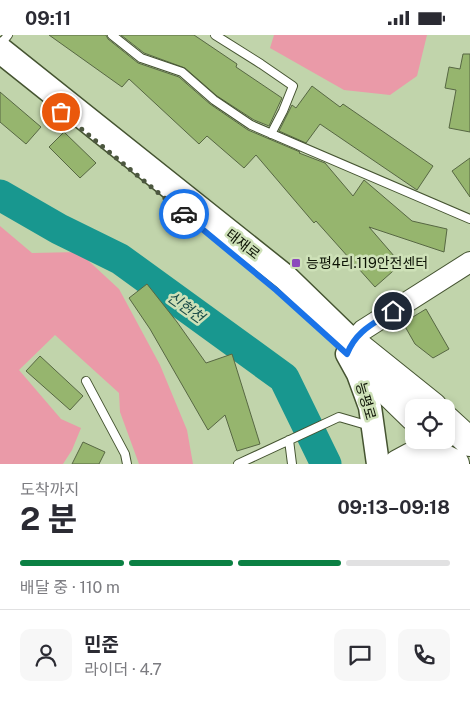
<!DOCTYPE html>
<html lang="ko">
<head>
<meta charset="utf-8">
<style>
	body { margin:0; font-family:"Public Sans","Noto Sans KR",sans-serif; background:#f7f7f7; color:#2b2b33; height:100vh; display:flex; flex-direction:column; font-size:19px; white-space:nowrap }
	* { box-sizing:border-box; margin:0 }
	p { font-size:16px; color:#7c7c81 }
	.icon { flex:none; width:28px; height:28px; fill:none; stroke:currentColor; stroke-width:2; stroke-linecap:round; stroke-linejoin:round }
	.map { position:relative; height:429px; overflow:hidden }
	.panel { display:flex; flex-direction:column; background:#fff; flex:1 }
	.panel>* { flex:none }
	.fabs { position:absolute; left:405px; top:364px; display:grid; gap:10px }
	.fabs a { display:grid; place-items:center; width:50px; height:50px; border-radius:10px; background:#fff; box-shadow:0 2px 8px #0003; font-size:25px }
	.pin { position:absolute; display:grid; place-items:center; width:42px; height:42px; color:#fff; margin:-21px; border:2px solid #fff; border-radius:50%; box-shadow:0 1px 5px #0007 }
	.courier { position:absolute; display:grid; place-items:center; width:50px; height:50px; margin:-25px; border:4px solid #1a73e8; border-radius:50%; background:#fff; color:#222; box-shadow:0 1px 6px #0007 }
	.headline em { font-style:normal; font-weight:700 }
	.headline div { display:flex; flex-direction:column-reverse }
	.headline { display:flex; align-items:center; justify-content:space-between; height:85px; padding:0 20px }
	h1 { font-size:32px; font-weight:700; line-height:38px }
	.bar { display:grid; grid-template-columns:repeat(4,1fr); gap:8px 5px; align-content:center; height:60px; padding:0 20px }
	.bar i { height:6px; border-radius:4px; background:#e1e1e2 }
	.bar .active { background:#0b8043 }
	.bar p { grid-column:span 4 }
	.line { display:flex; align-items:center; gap:12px; padding:0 20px; border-top:1px solid #e1e1e2 }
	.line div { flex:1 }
	.round { display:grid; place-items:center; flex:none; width:52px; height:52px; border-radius:10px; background:#f7f7f7 }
	.status { display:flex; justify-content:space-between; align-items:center; height:35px; padding:0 25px; background:#fff; direction:ltr }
	.status svg { height:14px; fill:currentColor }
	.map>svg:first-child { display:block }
	.green { fill:#ea9aa8 }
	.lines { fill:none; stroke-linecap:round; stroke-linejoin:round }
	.river { stroke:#18978f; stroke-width:31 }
	.building { fill:#96b56e; stroke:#576743 }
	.service-casing { stroke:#455431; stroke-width:10 }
	.tertiary-casing { stroke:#455431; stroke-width:22 }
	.secondary-casing { stroke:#455431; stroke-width:25 }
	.primary-casing { stroke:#455431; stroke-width:28 }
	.trunk-casing { stroke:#455431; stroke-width:30 }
	.service { stroke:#fff; stroke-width:8 }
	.tertiary { stroke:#fff; stroke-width:20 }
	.secondary { stroke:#fff; stroke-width:22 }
	.primary { stroke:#fff; stroke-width:25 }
	.trunk { stroke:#fff; stroke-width:28 }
	.done { stroke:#4c573f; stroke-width:5; stroke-dasharray:0 9 }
	.route { stroke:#1a73e8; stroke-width:6 }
	.poi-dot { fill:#8b48bc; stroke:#cee1b8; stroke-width:2 }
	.labels { text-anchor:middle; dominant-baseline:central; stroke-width:5; stroke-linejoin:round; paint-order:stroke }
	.street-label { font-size:14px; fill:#0d1305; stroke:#cee1b8 }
	.poi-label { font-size:14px; fill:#0d1305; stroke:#cee1b8; text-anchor:start }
	.water-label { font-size:15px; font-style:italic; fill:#1e4f4b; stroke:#cee1b8 }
</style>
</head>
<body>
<div class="status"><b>09:11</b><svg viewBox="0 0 49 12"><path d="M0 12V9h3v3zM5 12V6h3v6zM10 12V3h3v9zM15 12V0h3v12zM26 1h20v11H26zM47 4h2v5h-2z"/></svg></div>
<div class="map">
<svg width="470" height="429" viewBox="0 0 470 429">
	<rect width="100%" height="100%" fill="#c1d4ab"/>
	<!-- green -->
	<path class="green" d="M274 0H427L417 41 390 60 344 55 270 13Z
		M0 191 32 218 79 217 119 254 160 330 187 395 193 429H139L120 377 119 358 55 300 19 335 61 384 81 393 72 415 63 429H0Z"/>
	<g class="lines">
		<!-- river -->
		<path class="river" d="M0 160 59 194 120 224 284 343 326 429"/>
	</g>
	<!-- building -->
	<path class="building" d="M49 0H106L108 4 138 28 179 42 210 69 248 95 300 117 299 118 325 128 353 161 364 145 412 186 447 194 444 217 369 192 401 229 375 252 316 186 314 188 256 120 244 133 207 101 199 109 129 44 122 52Z
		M121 0H194L237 29 236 32 282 63 269 91 254 85 217 61 185 33 144 18Z
		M463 19H470V97L449 93 456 55 445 53 449 32 460 34Z
		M312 51 340 72 343 69 433 131 417 155 320 89 306 108 279 96 292 70 296 73Z
		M0 57 41 92 26 109 0 87Z
		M64 97 96 128 80 143 49 112Z
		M470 123V162L452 136Z
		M147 249 177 287 206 328 232 319 260 409 237 416 225 380 208 395 150 294 129 263Z
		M426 274 449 314 433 323 415 309 403 288Z
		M40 321 83 361 70 375 26 336Z
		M83 407 105 417 99 429H72Z"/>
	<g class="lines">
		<!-- service casing -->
		<g class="service-casing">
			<path id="service" d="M112 0 141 23 182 37 214 65 251 90 470 184
				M215 0 261 29 293 51 283 76 271 99
				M0 10 8 0
				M86 346 125 419 127 429
				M289 405 292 429
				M238 429 339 382 370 391"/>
		</g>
		<!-- tertiary casing -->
		<g class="tertiary-casing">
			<path id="tertiary" d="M352 307 363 295 470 227"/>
		</g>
		<!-- secondary casing -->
		<g class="secondary-casing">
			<path id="secondary" d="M352 307 347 319 358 339 370 372 378 429"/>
		</g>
		<!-- primary casing -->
		<g class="primary-casing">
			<path id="primary" d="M0 15 286 243 352 307"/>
		</g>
		<!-- trunk casing -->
		<g class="trunk-casing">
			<path id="trunk" d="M352 307 433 372
				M376 345 414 382
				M446 385 470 407
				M398 429 411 422 437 420 455 429"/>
		</g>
		<!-- service -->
		<use href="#service" class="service"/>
		<!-- tertiary -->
		<use href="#tertiary" class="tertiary"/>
		<!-- secondary -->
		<use href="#secondary" class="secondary"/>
		<!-- primary -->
		<use href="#primary" class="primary"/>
		<!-- trunk -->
		<use href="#trunk" class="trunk"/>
	</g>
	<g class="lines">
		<!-- done -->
		<path class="done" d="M61 77 184 179"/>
		<!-- route -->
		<path class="route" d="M184 179 276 255 347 319C356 296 373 289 393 276"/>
	</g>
	<!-- markers -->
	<rect class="poi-dot" x="291" y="223" width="10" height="10" rx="2.5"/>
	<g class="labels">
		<!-- street labels -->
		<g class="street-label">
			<text transform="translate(243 209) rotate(38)">태재로</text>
			<text transform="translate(366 366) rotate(74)">능평로</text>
		</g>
		<!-- poi labels -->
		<g class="poi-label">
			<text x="306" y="228">능평4리.119안전센터</text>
		</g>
		<!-- water labels -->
		<g class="water-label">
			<text transform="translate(186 272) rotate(36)">신현천</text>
		</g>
	</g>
</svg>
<div class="fabs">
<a><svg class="icon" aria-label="locate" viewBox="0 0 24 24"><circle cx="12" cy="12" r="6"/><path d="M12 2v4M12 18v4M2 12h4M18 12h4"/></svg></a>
</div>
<div class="pin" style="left:61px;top:77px;background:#ea580c"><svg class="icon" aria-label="bag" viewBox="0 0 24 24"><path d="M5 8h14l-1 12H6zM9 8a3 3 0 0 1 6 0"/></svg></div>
<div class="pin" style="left:393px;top:276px;background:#1f2937"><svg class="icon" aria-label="home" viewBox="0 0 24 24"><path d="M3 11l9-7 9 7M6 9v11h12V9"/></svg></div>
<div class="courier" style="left:184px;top:179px"><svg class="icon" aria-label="car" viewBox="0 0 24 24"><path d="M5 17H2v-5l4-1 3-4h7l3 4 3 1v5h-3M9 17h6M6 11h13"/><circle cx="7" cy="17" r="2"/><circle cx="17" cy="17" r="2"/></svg></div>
</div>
<section class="panel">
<div class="headline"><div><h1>2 분</h1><p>도착까지</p></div><em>09:13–09:18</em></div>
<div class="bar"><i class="active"></i><i class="active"></i><i class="active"></i><i></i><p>배달 중 · 110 m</p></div>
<div class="line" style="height:90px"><a class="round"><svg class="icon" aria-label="person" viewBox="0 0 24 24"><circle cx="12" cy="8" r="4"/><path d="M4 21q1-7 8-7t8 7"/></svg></a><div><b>민준</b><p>라이더 · 4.7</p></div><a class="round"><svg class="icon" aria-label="chat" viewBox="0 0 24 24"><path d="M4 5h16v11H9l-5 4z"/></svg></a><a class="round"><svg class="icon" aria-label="phone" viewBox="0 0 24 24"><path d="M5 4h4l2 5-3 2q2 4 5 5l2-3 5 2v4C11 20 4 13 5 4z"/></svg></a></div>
</section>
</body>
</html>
